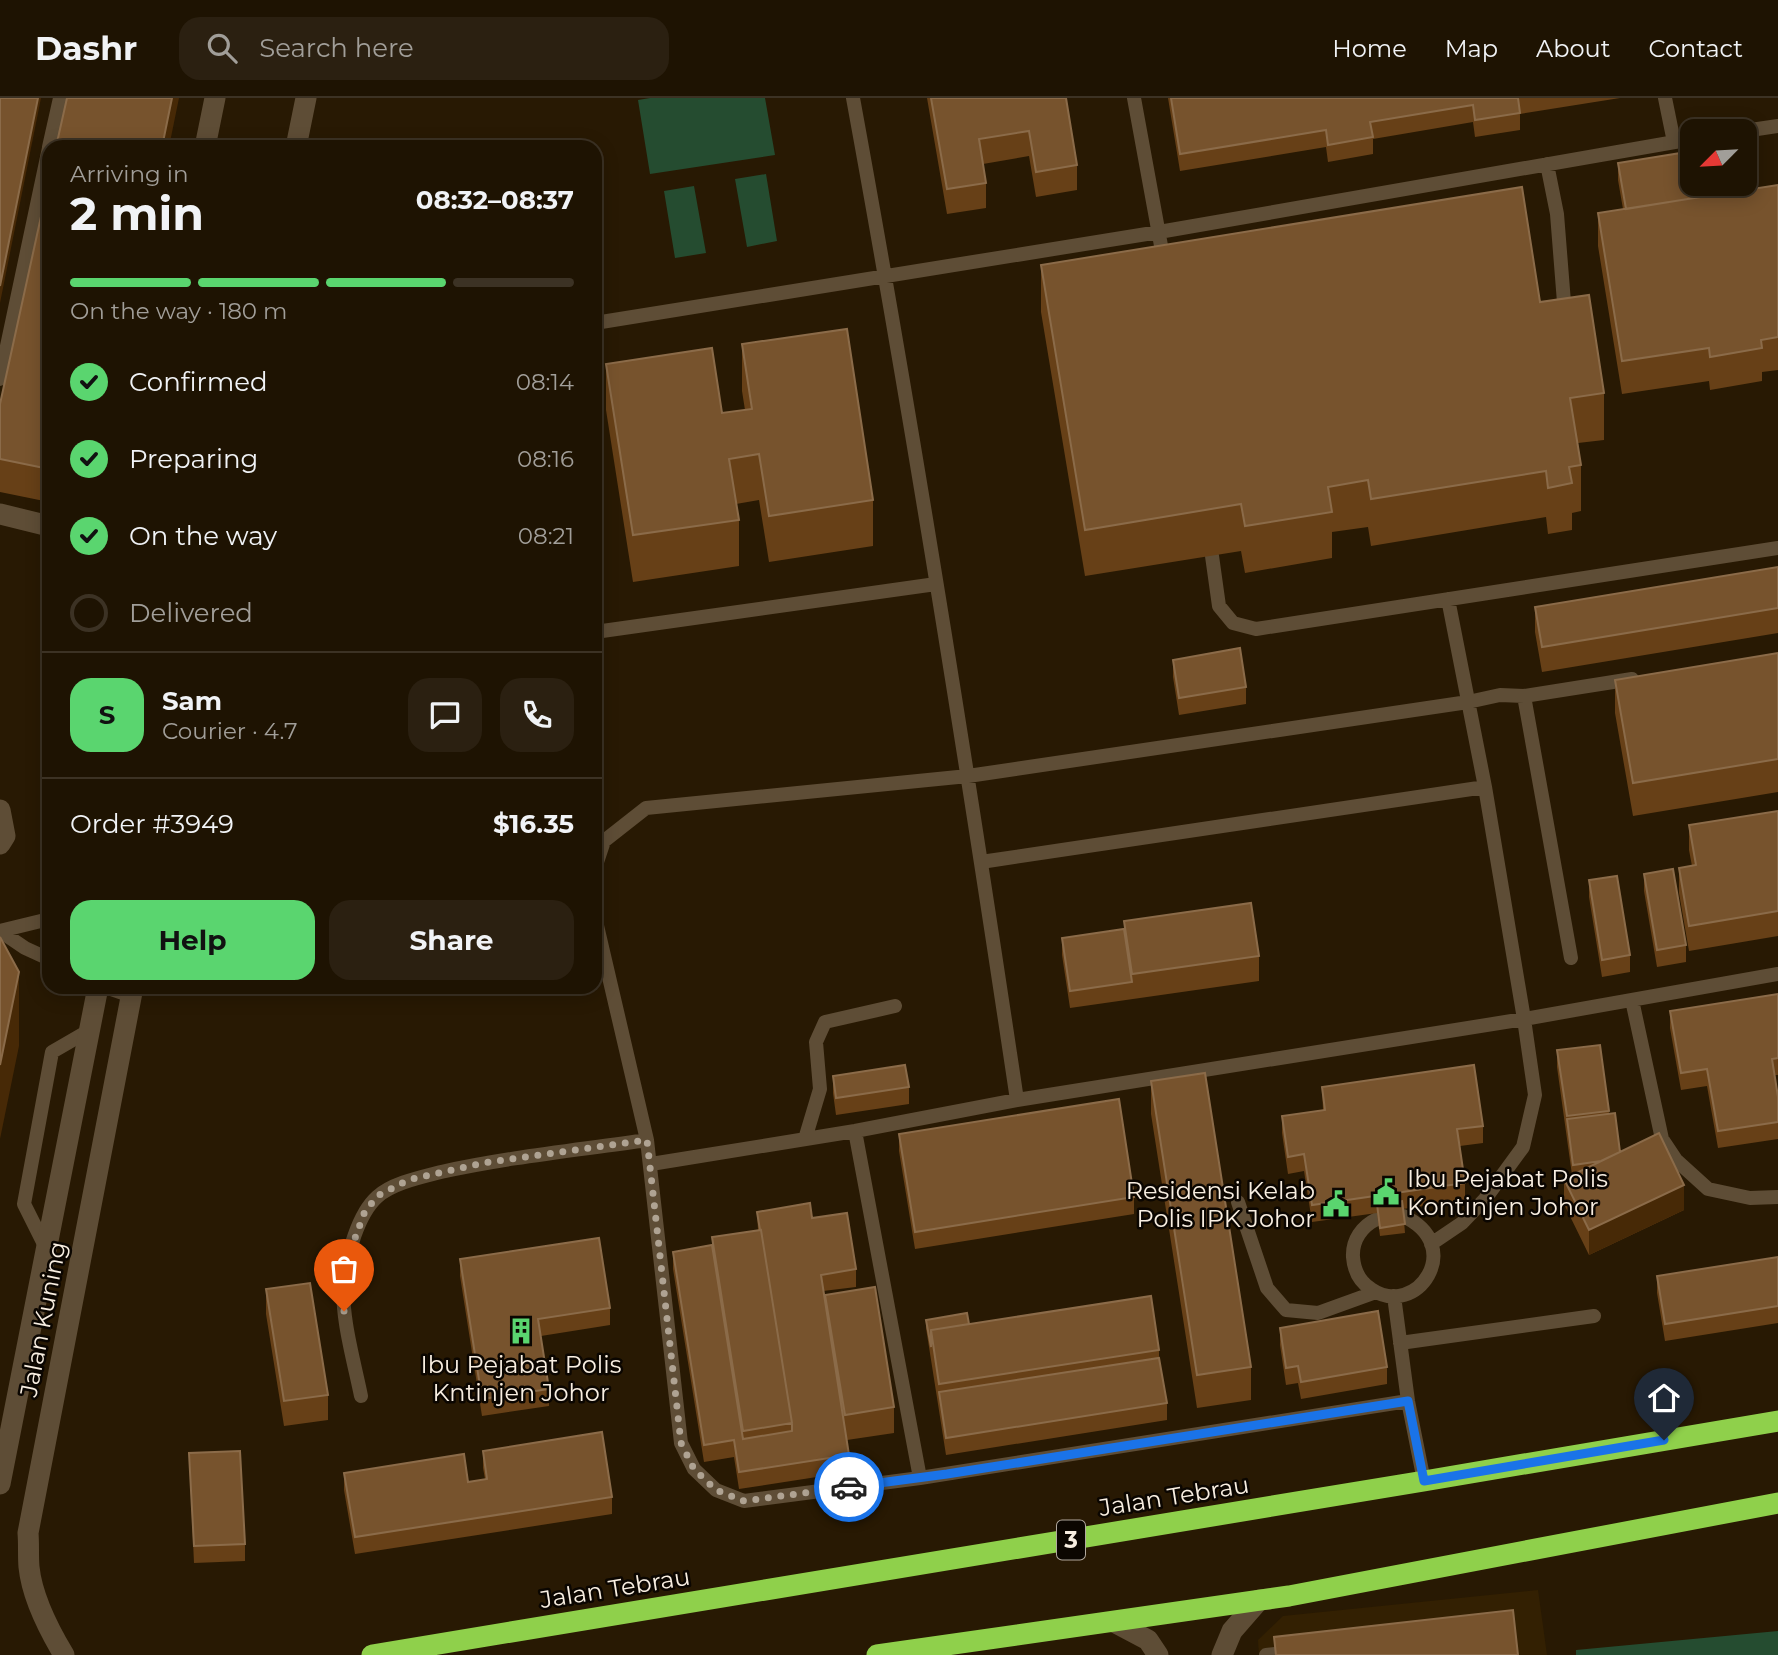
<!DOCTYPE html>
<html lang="en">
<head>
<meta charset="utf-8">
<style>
	body { margin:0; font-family:Montserrat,sans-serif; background:#2b2011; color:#f1f3f6; height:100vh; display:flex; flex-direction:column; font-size:26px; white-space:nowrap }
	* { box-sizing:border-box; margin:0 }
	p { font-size:23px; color:#a19e99 }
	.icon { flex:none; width:38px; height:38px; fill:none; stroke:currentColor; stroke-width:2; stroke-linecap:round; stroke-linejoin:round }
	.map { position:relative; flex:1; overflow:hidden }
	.side { position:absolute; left:42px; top:42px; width:560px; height:854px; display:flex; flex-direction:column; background:#1e1302; border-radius:21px; box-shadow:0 4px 18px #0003,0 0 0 2px #3c3224 }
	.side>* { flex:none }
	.needle { width:46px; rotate:246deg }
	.controls { position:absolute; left:1680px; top:21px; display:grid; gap:14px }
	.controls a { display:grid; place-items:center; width:77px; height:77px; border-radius:14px; background:#1e1302; box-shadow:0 4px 18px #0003,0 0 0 2px #3c3224; font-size:35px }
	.pin { position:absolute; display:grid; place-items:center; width:60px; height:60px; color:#fff; margin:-72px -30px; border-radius:50% 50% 50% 0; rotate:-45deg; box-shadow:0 0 7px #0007 }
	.pin .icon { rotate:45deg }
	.courier { position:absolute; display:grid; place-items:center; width:70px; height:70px; margin:-35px; border:5px solid #1a73e8; border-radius:50%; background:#fff; color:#222; box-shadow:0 2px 9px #0007 }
	.summary em { font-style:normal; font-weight:700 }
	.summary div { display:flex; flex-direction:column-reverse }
	.summary { display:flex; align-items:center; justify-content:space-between; height:119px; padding:0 28px }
	h1 { font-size:46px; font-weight:700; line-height:52px }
	.bar { display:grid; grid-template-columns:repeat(4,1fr); gap:10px 7px; align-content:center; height:84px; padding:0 28px }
	.bar i { height:9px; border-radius:5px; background:#3c3224 }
	.bar .selected { background:#5ad56f }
	.bar p { grid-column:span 4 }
	.line { display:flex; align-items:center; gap:18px; padding:0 28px; border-top:2px solid #3c3224 }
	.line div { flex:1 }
	.round { display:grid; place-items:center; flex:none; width:74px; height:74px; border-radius:21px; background:#2b2011 }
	ol { padding:0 28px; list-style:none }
	li { display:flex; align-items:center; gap:21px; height:77px }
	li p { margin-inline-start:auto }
	li .icon { padding:7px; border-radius:50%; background:#5ad56f; color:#111; stroke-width:4 }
	li:last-child { color:#a19e99 }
	li i { width:38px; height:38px; border:4px solid #3c3224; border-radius:50% }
	.cta { display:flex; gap:14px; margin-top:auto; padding:14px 28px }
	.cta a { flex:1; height:80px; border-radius:21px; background:#5ad56f; color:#111; font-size:28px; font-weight:700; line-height:80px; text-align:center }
	.cta a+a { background:#2b2011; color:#f1f3f6 }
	header { display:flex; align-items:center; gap:42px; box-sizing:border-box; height:98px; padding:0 35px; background:#1e1302; border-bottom:2px solid #3c3224 }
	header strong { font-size:33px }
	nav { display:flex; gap:38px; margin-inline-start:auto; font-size:24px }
	.search { width:490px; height:63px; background:#2b2011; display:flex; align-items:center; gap:18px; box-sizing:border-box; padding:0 24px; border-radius:21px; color:#a19e99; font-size:26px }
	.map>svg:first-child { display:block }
	.built { fill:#332002 }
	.green { fill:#254c30 }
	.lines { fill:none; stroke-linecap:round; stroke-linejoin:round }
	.lane { stroke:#5e4d36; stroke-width:14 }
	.street { stroke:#5e4d36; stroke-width:21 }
	.secondary { stroke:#5e4d36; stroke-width:21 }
	.highway { stroke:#8fd04b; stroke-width:21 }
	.wall { fill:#674017 }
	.shaded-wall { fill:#472906 }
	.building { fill:#77532d; stroke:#8b6b49; stroke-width:2 }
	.done { stroke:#afa393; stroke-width:7; stroke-dasharray:0 12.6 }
	.route { stroke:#1a73e8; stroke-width:9 }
	.labels { text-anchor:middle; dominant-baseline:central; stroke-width:5; stroke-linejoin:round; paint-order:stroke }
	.shield { fill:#0b0601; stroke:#b1a89e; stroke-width:2 }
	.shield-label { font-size:23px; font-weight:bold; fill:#f8eee1 }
	.poi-label { font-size:24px; fill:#f8eee1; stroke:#0b0601; text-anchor:start }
	.street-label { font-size:24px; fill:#f8eee1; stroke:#0b0601 }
</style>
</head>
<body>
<header>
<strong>Dashr</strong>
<div class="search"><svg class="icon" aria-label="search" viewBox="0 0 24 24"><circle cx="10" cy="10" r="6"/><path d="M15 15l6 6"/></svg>Search here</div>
<nav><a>Home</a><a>Map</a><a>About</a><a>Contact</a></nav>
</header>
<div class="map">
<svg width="1778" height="1557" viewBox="0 0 1778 1557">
	<rect width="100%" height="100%" fill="#281903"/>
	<!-- built -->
	<path class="built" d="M1538 1492 1547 1557H1259L1258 1542 1283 1518Z"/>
	<!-- green -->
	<path class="green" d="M650 0H765L775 57 650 76 638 2Z
		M766 76 777 143 747 149 735 81Z
		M694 88 706 155 675 160 664 93Z
		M1778 1533V1557H1576V1552Z"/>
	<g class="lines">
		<!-- lane -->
		<path class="lane" d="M853 0C914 333 967 667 1017 1002
			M1134 0 1164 164
			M1665 0 1674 44
			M1744 33 1778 28
			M49 49 60 0
			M1547 66 1557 116 1565 217
			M595 225 1159 134 1692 41
			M0 281 49 50
			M1212 458 1219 508 1233 525 1256 531 1778 450
			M595 534 936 486
			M1524 598 1571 860
			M981 764 1485 689
			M595 770 604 743 646 710 968 678 1468 604 1500 597 1524 598 1632 581
			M595 819 647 1042 681 1345 694 1371 716 1392 744 1403 920 1380 1408 1303
			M0 833 25 850 49 861
			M0 833 49 821
			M105 889 131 898
			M1632 902 1662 1041 1676 1062 1708 1091 1750 1100 1778 1099
			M855 1033 920 1380
			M805 1041 820 991 816 944 825 924 895 908
			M651 1066 855 1033 1017 1002 1524 921 1778 876
			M1238 1104 1267 1190 1286 1212 1318 1215 1376 1194
			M1377 1121C1362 1128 1352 1142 1353 1159 1354 1172 1360 1184 1371 1191 1417 1222 1467 1147 1403 1118
			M1431 1146 1462 1125 1485 1101 1523 1049 1535 997 1524 921 1485 689 1448 501
			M46 1150 24 1106 52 954 90 932
			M1394 1198 1408 1303 1424 1383
			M1400 1245 1594 1218
			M361 1298C354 1263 340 1216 344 1182 347 1157 358 1116 377 1099 392 1085 422 1079 441 1074 509 1059 579 1052 647 1042
			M1266 1557 1292 1554"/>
		<!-- street -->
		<path class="street" d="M205 49 215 0
			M0 416 49 428
			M0 712 5 738 0 746"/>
		<!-- secondary -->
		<path class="secondary" d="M296 49 306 0
			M0 1386 98 889
			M1114 1524 1148 1542 1158 1557
			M64 1557C49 1532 32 1499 29 1469 28 1458 29 1446 28 1435L133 889
			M1222 1557 1232 1533 1259 1502 1270 1501"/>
		<!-- highway -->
		<path class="highway" d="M372 1557 1424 1383 1778 1323
			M877 1557 1289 1498 1778 1405"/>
	</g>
	<!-- wall -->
	<path class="wall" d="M927 0H1066L1077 67V92L1036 99 1029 58 983 66 986 85V110L947 116Z
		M1168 0H1620L1520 16V32L1475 39 1473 24 1373 41V56L1328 64 1326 49 1180 73Z
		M1618 65 1694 100 1778 87V272L1762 274V283L1710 292 1709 283 1622 296 1598 148V115L1623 111 1618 82Z
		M49 82V404L0 394V306Z
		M1041 167 1540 204 1604 295V342L1578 345 1581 367V413L1572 415V432L1548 436 1546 419 1371 448 1368 429 1332 434V460L1245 475 1241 453 1085 478 1041 214Z
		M742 246 873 402V448L769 464 759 402 736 406 739 422V468L633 484 606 312V266L722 315 745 312 742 293Z
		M1778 469V535L1542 574 1535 534V509Z
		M1778 555V694L1633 718 1615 615V582Z
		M1173 562 1246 589V606L1179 617 1173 579Z
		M1778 713V838L1689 853 1679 795V770L1692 768 1689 752V727Z
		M1644 776 1686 847V864L1657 869 1644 793Z
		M1589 782 1630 857V874L1602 879 1589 799Z
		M1124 823 1259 858V883L1070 910 1062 857V840L1124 831Z
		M1778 896V977H1775L1778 999V1041L1718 1050 1707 988 1681 992 1670 930V913Z
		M1600 947 1609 1015 1620 1054 1684 1112 1589 1157 1564 1106V1081L1572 1077 1557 969V952Z
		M833 978 909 989V1006L836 1017 833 995Z
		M1151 983 1251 1269V1302L1197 1310 1151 1016Z
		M1322 989 1483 1028V1045L1460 1048 1465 1085V1102L1403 1111 1405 1135 1380 1138 1377 1115 1312 1124 1304 1073 1288 1076 1282 1035V1018L1323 1012Z
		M899 1036 1134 1099V1116L915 1151 899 1053Z
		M757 1114 812 1120 856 1171V1189L823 1193 825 1204V1197L894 1309V1335L847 1342 849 1357V1374L739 1391 734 1359 704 1364 673 1171V1154L712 1147V1139L758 1132Z
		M1778 1159V1225L1665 1243 1657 1195V1178Z
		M460 1161 610 1210V1227L541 1238 549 1291V1308L482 1318 460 1178Z
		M266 1191 328 1297V1322L284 1328 266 1216Z
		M926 1222 969 1226 1159 1252V1260L1167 1305V1322L946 1357 926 1230Z
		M1280 1230 1387 1269V1286L1301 1301 1298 1285 1286 1287 1280 1247Z
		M483 1353 612 1399V1416L355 1456 344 1392V1375L468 1384 485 1381 483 1370Z
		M189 1355 245 1446V1463L194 1465Z"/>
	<!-- shaded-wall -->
	<path class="shaded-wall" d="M38 0H41L0 205V188Z
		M172 0H179L169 49H162Z
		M19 874V948L0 1041V967Z
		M1684 1087V1112L1589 1157V1132Z"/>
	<!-- building -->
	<path class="building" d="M0 0H38L0 188Z
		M67 0H172L162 49H56Z
		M931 0H1066L1077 67 1036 74 1029 33 979 41 986 85 947 91Z
		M1171 0H1518L1520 15 1475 22 1473 7 1370 24 1373 39 1328 47 1326 32 1180 56Z
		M1687 54 1694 100 1626 111 1618 65Z
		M49 82V371L0 361V306Z
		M1778 87V239L1761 242 1762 250 1710 259 1709 250 1622 263 1598 115Z
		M1522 89 1540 204 1589 197 1604 295 1570 300 1581 367 1569 369 1572 385 1548 390 1546 373 1371 401 1368 382 1328 389 1332 414 1245 428 1241 406 1085 432 1041 167Z
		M847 231 873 402 769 418 759 356 729 361 739 422 633 437 606 266 712 250 722 315 752 311 742 246Z
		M1778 469V510L1542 549 1535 509Z
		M1240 550 1246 589 1179 600 1173 562Z
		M1778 555V661L1633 685 1615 582Z
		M1778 713V813L1689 828 1679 770 1696 767 1689 727Z
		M1673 771 1686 847 1657 852 1644 776Z
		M1617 778 1630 857 1602 862 1589 782Z
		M1251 805 1259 858 1132 876 1124 823Z
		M1124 831 1132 884 1070 893 1062 840Z
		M0 839 19 874 0 967Z
		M1778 896V960L1772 961 1778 999V1024L1718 1033 1707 971 1681 975 1670 913Z
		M1600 947 1609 1013 1567 1018 1557 952Z
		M905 967 909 989 836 1000 833 978Z
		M1474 967 1483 1028 1457 1031 1465 1085 1312 1107 1304 1056 1288 1059 1282 1018 1325 1012 1322 989Z
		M1205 975 1251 1269 1197 1277 1151 983Z
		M1119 1001 1134 1099 915 1134 899 1036Z
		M1615 1015 1620 1054 1601 1063 1573 1067 1567 1021Z
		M1659 1035 1684 1087 1589 1132 1564 1081Z
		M1402 1103 1405 1126 1380 1130 1377 1106Z
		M810 1105 812 1120 847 1115 856 1171 821 1177 849 1357 739 1374 734 1342 704 1347 673 1154 712 1147 743 1341 792 1333V1325L761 1132H760L757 1114Z
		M761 1132 792 1325 743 1333 712 1139Z
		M599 1140 610 1210 538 1221 549 1291 482 1301 460 1161Z
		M1778 1159V1208L1665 1226 1657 1178Z
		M310 1185 328 1297 284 1303 266 1191Z
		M875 1189 894 1309 845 1317 825 1197Z
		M1151 1198 1159 1252 939 1286 931 1232Z
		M1378 1213 1387 1269 1301 1284 1298 1268 1286 1270 1280 1230Z
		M967 1215 969 1226 931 1232V1249L926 1222Z
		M1159 1260 1167 1305 946 1340 939 1294Z
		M602 1334 612 1399 355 1439 344 1375 464 1356 468 1384 487 1381 483 1353Z
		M240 1353 245 1446 194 1448 189 1355Z
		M1513 1512 1518 1557H1276L1274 1539Z"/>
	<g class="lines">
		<!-- done -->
		<path class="done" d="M344 1213 343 1183 347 1162 365 1113 379 1097 408 1082 483 1065 647 1042 681 1345 694 1371 716 1392 744 1403 849 1389"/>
		<!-- route -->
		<path class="route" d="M849 1389 947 1376 1408 1303 1424 1383 1664 1342"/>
	</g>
	<!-- icons -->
	<defs>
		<g id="civic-bare" transform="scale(2.1)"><path d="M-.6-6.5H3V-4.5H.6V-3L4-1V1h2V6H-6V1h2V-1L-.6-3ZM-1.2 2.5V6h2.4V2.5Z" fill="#5ad56f" stroke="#0b0601" stroke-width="2.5" paint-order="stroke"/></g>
		<g id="building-bare" transform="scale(2.1)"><path d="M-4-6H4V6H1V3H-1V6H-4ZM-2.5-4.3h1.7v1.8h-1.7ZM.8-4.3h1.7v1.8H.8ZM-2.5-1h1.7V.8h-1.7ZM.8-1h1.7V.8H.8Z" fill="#5ad56f" stroke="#0b0601" stroke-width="2.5" paint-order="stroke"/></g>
	</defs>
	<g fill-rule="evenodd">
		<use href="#civic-bare" x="1386" y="1094"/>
		<use href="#civic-bare" x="1336" y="1106"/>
		<use href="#building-bare" x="521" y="1233"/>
	</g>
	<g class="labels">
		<!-- shield labels -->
		<rect class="shield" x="1057" y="1422.5" width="28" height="39" rx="5"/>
		<g class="shield-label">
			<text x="1071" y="1442">3</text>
		</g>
		<!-- poi labels -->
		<g class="poi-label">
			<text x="1407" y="1080">Ibu Pejabat Polis<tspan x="1407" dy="28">Kontinjen Johor</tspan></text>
			<text x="1315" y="1092" text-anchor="end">Residensi Kelab<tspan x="1315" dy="28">Polis IPK Johor</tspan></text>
			<text x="521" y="1266" text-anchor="middle">Ibu Pejabat Polis<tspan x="521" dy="28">Kntinjen Johor</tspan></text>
		</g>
		<!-- street labels -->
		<g class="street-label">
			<text transform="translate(43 1221) rotate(-79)">Jalan Kuning</text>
			<text transform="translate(1174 1398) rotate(-9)">Jalan Tebrau</text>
			<text transform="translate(615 1490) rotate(-9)">Jalan Tebrau</text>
		</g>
	</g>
</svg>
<div class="controls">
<a><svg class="needle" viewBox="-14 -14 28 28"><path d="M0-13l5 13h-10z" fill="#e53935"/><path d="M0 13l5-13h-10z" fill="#a19e99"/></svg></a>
</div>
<div class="pin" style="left:344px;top:1213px;background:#ea580c"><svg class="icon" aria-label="bag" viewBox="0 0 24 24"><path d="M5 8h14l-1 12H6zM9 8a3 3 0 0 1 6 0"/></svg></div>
<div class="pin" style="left:1664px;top:1342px;background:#1f2937"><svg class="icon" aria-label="home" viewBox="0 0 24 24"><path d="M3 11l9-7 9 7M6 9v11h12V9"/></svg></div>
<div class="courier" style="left:849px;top:1389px"><svg class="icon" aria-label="car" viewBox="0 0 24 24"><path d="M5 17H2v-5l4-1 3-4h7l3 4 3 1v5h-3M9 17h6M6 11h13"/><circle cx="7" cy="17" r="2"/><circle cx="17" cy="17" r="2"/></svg></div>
<section class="side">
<div class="summary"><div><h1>2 min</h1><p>Arriving in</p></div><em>08:32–08:37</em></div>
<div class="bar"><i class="selected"></i><i class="selected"></i><i class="selected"></i><i></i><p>On the way · 180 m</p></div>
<ol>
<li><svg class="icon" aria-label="check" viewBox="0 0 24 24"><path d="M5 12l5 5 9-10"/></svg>Confirmed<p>08:14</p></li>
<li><svg class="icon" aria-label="check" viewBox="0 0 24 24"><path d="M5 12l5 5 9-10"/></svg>Preparing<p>08:16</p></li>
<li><svg class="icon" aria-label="check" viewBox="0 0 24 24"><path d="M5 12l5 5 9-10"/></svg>On the way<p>08:21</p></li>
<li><i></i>Delivered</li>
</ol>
<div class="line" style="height:126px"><b class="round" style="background:#5ad56f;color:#111">S</b><div><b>Sam</b><p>Courier · 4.7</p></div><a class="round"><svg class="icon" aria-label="chat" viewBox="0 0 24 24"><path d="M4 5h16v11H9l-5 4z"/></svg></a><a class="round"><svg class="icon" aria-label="phone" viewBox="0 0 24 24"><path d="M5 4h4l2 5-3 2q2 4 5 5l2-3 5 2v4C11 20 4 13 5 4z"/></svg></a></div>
<div class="line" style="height:91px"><div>Order #3949</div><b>$16.35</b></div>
<div class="cta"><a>Help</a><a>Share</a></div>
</section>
</div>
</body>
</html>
